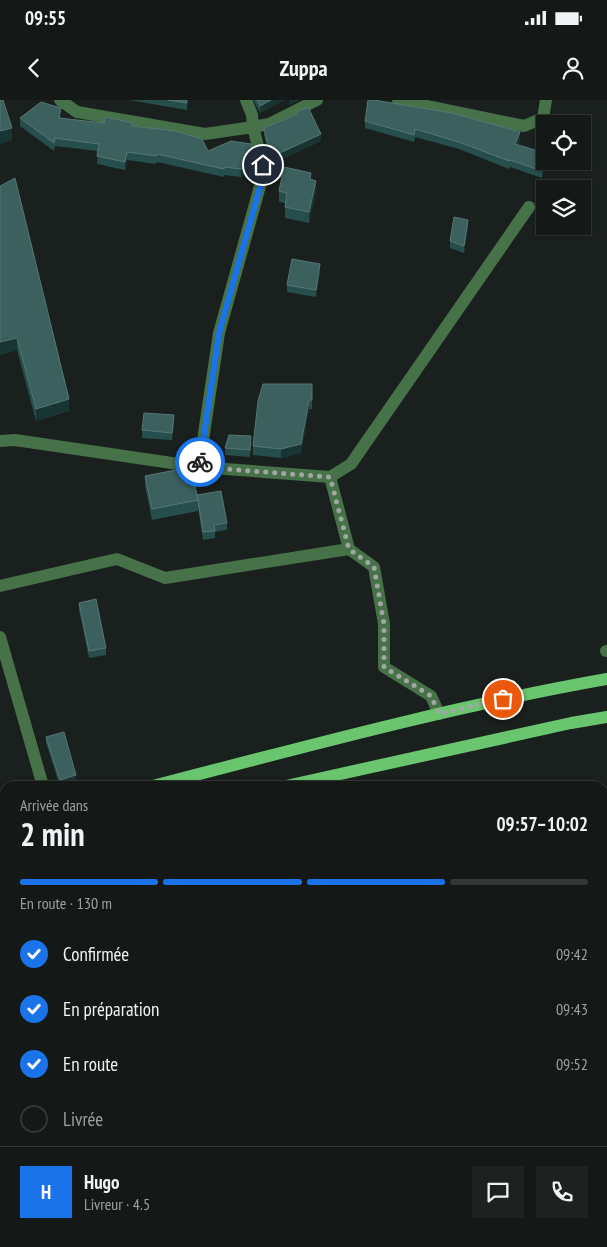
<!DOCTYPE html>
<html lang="fr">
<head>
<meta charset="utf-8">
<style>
	body { margin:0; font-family:"PT Sans Narrow",sans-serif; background:#1d211f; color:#f1f3f6; height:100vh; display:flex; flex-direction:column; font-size:19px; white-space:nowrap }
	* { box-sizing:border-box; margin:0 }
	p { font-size:16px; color:#9da0a1 }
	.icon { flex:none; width:28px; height:28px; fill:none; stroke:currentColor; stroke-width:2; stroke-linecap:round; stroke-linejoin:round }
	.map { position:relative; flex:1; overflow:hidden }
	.sheet { position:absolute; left:0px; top:681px; width:608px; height:466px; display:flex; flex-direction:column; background:#141816; border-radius:15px 15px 0 0; box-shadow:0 1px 4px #0004,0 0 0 1px #333735 }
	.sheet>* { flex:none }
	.fabs { position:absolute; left:536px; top:15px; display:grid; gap:10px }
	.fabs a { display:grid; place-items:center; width:55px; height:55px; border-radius:0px; background:#141816; box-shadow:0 1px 4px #0004,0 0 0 1px #333735; font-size:25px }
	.pin { position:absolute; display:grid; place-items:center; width:42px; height:42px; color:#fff; margin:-21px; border:2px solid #fff; border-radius:50%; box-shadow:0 1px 5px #0007 }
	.courier { position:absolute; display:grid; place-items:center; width:50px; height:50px; margin:-25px; border:4px solid #1a73e8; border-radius:50%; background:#fff; color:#222; box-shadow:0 1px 6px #0007 }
	.head em { font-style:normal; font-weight:600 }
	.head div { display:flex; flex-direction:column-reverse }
	.head { display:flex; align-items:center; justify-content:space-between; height:85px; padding:0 20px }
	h1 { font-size:32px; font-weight:600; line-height:38px }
	.bar { display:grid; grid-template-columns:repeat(4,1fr); gap:8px 5px; align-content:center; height:60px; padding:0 20px }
	.bar i { height:6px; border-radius:4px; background:#333735 }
	.bar .active { background:#1a73e8 }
	.bar p { grid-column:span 4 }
	.line { display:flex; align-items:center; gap:12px; padding:0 20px; border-top:1px solid #333735 }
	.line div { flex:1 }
	.round { display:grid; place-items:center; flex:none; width:52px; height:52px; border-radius:0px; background:#1d211f }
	ol { padding:0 20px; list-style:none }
	li { display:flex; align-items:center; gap:15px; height:55px }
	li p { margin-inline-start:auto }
	li .icon { padding:5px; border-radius:50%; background:#1a73e8; color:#fff; stroke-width:4 }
	li:last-child { color:#9da0a1 }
	li i { width:28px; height:28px; border:2px solid #333735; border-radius:50% }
	.status { display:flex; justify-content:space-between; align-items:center; height:35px; padding:0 25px; background:#141816; direction:ltr }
	.status svg { height:14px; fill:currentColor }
	header { display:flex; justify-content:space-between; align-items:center; height:65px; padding:0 20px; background:#141816; font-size:22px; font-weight:600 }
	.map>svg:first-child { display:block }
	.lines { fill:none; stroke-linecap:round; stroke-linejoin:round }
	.minor { stroke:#477148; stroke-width:12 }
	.major { stroke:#69c56e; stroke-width:12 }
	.wall { fill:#264e4d }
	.shaded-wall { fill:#183433 }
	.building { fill:#3b605e; stroke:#577675 }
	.done { stroke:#a2a7a5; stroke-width:5; stroke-dasharray:0 9 }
	.route { stroke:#1a73e8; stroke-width:6 }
</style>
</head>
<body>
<div class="status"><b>09:55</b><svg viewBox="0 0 49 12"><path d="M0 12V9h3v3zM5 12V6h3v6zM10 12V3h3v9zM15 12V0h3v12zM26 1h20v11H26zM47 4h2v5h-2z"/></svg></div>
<header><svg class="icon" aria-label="back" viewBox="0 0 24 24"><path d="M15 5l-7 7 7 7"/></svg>Zuppa<svg class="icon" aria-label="person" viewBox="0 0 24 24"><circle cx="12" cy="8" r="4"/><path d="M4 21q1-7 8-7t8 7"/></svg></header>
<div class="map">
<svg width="607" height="1147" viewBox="0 0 607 1147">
	<rect width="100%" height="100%" fill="#1a201e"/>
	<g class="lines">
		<!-- minor -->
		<path class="minor" d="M60 0 77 12 205 34 253 27 252 15 246 0
			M398 0 524 26 543 18 546 0
			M0 341 15 340 199 367 330 377 349 449 374 467 384 524V567L431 596 439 614
			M199 367 219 233 262 79 263 65 253 27 269 24 317 0
			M330 377 351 364 529 107
			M0 486 117 459 165 478 349 449
			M0 537 43 686
			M606 551H607
			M0 1058H5
			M602 1080H607
			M164 1142 165 1147
			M574 1142 575 1147
			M316 1147 326 1142"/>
		<!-- major -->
		<path class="major" d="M153 686C304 647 454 606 607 579
			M286 686 571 623 607 617
			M0 734 5 732
			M0 769 5 768"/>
	</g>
	<!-- wall -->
	<path class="wall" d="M129 0H187V10Z
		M253 0H284L260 13Z
		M296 12 321 41 271 64 264 35V28L296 15Z
		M61 16 60 18 133 26 208 51 254 71 241 77 224 75V77L157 62 156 64 127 60 125 70 97 64 98 51 55 46 54 51 20 26V18Z
		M365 21 520 39 518 45 545 53 542 78 510 67 509 69 459 49 415 37 414 42 365 28Z
		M311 79 316 92 309 123 285 118V103L279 102V91Z
		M0 86 69 311 36 321 17 250 0 255Z
		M468 127 464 153 450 148V141Z
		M320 171 316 197 287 192V185Z
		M312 284V309H309L301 353 281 358 253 355V346Z
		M174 322 172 340 142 338V330Z
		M251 344 250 357 225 355V348Z
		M145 376 197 396 227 423V430L215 432V438L203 440 198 407V411L152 420 145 386Z
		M79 503 106 548V555L89 558 79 510Z
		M46 637 76 681 60 686 46 643Z
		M5 954V984L0 965V955Z"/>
	<!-- shaded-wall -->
	<path class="shaded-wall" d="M271 0H284L260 13V6Z
		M289 0H299L289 5Z
		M12 28V40L0 44V31Z
		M520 32V39L515 51V44Z
		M321 34V41L271 64V57Z
		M127 52V60L125 70V62Z
		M255 58 254 71 241 77V69Z
		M545 59V61H546L542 78V71Z
		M316 81V92L309 123V112Z
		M468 120V127L464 153V146Z
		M320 164V171L316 197V190Z
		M17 238V250L0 255V242Z
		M69 299V311L36 321V309Z
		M309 300V309L301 353 281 358V349Z
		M76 675V681L60 686V680Z
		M5 897V907L0 908V899Z
		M192 1142H206L195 1147H192Z"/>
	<!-- building -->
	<path class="building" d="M0 0H3L12 28 0 31Z
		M168 0H187V3Z
		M257 0H271L260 6Z
		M368 0H374L452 13 499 26 520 32 515 44 545 53V59L542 71 510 60 509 61 459 42 415 29 414 35 365 21Z
		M41 2 61 8 59 18 104 23 105 17 133 23 132 26 175 31 202 39 208 51 231 41 251 44 255 58 254 63 241 69 224 67V69L157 54 156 56 127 52 125 62 97 56 99 44 55 38 54 43 20 18Z
		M308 7 321 34 271 57 264 28 297 14 296 12Z
		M284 67 311 73 310 79 316 81 309 112 285 107 287 93 279 91Z
		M15 78 69 299 36 309 17 238 0 242V86Z
		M454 117 468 120 464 146 450 141Z
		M292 159 320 164 316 190 287 185Z
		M263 284H312V300H309L301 344 281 349 253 346 258 301Z
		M144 313 174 315 172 333 142 330Z
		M229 335 251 336 250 350 225 348Z
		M191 367 198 400 152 409 145 376Z
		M221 391 227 423 214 425 215 431 203 432 197 395Z
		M96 499 106 548 89 551 79 503Z
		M64 632 76 675 60 680 46 637Z
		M5 835V897L0 899V836Z
		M5 954V975L0 955Z"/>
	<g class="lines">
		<!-- done -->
		<path class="done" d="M200 362 199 367 330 377 349 449 374 467 384 524V567L431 596 439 614 503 599"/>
		<!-- route -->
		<path class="route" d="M200 362 219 233 262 80 263 65"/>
	</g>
</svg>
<div class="fabs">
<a><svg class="icon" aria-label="locate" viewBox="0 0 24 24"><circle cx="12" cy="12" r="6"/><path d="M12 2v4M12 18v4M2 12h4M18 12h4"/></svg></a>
<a><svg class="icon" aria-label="layers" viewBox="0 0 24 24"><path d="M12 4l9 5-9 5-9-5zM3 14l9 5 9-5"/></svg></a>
</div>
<div class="pin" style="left:503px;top:599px;background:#ea580c"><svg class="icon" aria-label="bag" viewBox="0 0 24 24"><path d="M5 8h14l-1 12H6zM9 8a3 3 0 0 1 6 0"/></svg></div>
<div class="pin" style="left:263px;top:65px;background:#1f2937"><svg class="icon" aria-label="home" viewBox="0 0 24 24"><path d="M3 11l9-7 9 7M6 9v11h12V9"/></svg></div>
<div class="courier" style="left:200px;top:362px"><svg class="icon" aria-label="bike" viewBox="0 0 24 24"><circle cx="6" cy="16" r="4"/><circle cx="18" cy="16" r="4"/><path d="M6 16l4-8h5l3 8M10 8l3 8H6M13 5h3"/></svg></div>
<section class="sheet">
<div class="head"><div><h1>2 min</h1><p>Arrivée dans</p></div><em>09:57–10:02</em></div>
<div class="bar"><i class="active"></i><i class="active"></i><i class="active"></i><i></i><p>En route · 130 m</p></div>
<ol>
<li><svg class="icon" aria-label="check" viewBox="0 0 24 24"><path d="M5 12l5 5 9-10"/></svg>Confirmée<p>09:42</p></li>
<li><svg class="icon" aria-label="check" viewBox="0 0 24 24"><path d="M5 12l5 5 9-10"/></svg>En préparation<p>09:43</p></li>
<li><svg class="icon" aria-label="check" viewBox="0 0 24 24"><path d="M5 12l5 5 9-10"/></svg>En route<p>09:52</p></li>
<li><i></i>Livrée</li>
</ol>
<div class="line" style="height:90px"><b class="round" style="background:#1a73e8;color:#fff">H</b><div><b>Hugo</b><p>Livreur · 4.5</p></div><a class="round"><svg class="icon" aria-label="chat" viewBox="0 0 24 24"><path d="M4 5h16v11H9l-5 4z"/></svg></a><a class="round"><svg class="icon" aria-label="phone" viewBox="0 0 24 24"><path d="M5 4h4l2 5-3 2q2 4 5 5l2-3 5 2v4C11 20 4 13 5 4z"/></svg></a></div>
</section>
</div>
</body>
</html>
